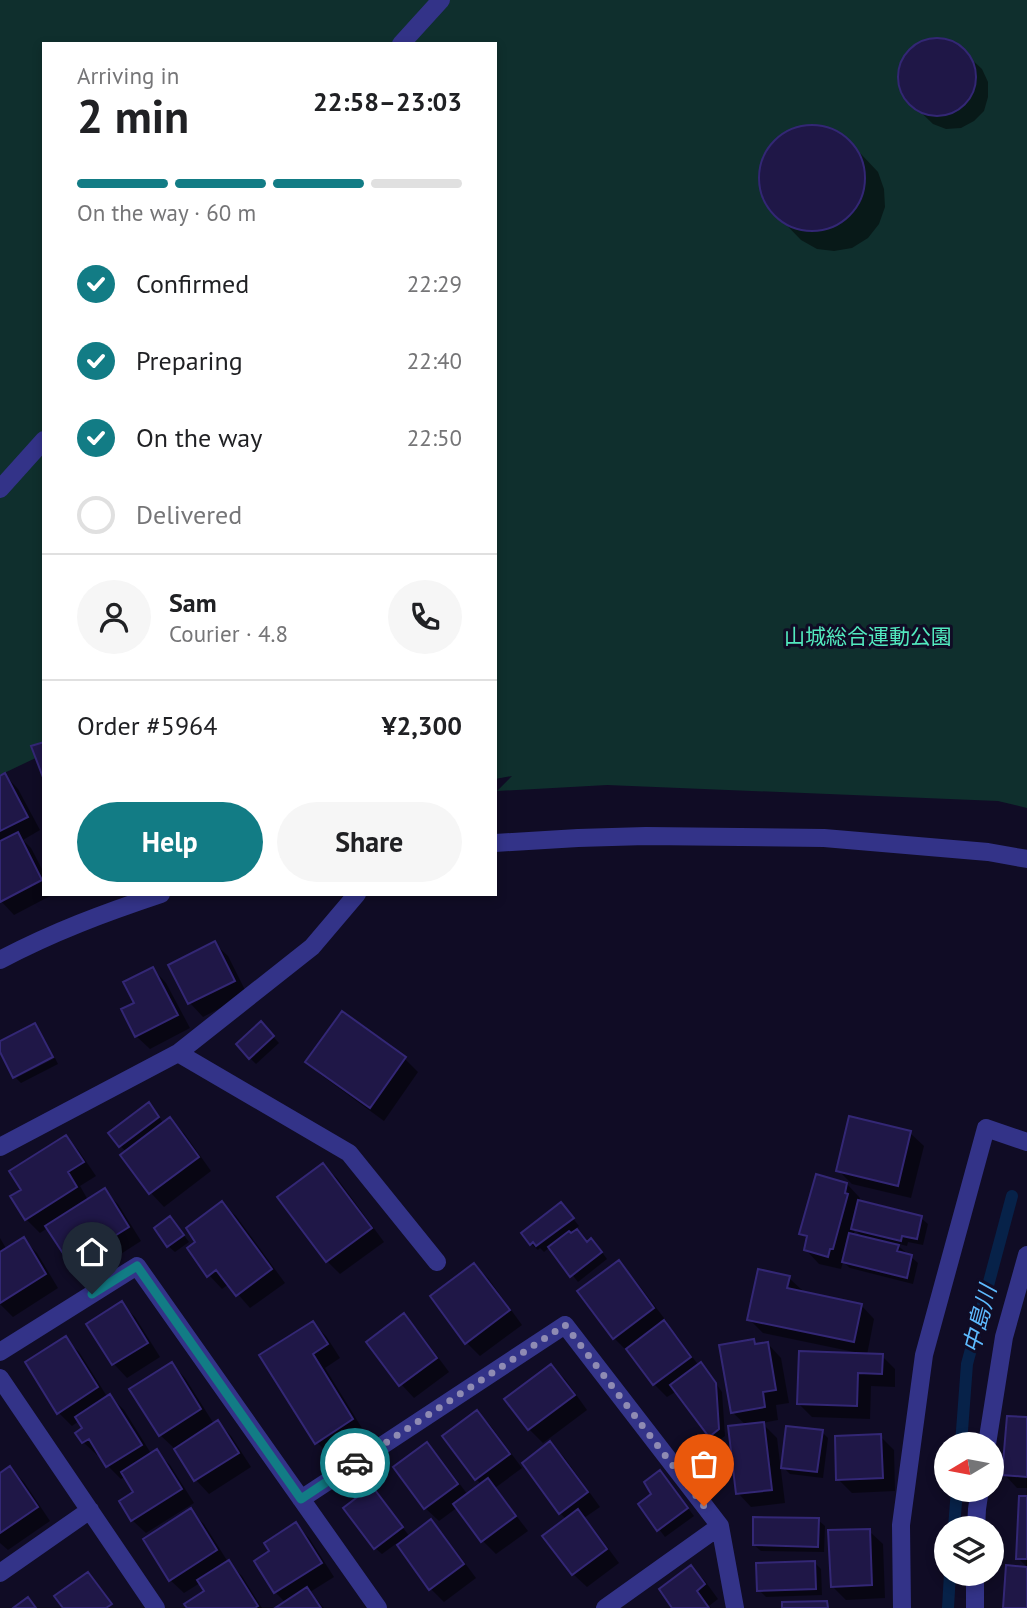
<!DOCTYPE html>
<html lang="en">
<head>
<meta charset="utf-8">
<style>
	body { margin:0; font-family:"PT Sans","Noto Sans JP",sans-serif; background:#f6f6f6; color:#202124; height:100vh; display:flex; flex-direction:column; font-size:26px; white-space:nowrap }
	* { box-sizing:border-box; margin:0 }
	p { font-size:23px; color:#757577 }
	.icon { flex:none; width:38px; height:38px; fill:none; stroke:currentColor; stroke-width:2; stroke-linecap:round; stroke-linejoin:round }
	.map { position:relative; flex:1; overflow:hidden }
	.details { position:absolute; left:42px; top:42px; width:455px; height:854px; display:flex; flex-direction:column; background:#fff; border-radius:0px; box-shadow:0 4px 10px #0003 }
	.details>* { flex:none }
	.needle { width:46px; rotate:260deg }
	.tools { position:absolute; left:934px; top:1432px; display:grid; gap:14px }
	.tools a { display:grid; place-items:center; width:70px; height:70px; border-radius:50%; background:#fff; box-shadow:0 4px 10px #0003; font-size:35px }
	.pin { position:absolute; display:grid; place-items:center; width:60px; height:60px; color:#fff; margin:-72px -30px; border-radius:50% 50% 50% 0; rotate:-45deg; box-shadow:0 0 7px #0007 }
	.pin .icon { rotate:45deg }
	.courier { position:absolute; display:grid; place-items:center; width:70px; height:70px; margin:-35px; border:5px solid #127c85; border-radius:50%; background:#fff; color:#222; box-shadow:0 2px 9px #0007 }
	.headline em { font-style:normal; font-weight:600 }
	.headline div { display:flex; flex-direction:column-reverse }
	.headline { display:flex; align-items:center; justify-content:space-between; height:119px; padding:0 35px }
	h1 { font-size:46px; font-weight:600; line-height:52px }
	.bar { display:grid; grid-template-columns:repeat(4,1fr); gap:10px 7px; align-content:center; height:84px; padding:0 35px }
	.bar i { height:9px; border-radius:5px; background:#e0e0e0 }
	.bar .current { background:#127c85 }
	.bar p { grid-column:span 4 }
	.line { display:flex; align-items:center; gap:18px; padding:0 35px; border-top:2px solid #e0e0e0 }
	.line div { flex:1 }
	.round { display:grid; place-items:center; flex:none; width:74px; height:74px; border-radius:37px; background:#f6f6f6 }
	ol { padding:0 35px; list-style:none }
	li { display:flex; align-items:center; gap:21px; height:77px }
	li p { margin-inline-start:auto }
	li .icon { padding:7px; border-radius:50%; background:#127c85; color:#fff; stroke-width:4 }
	li:last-child { color:#757577 }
	li i { width:38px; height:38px; border:4px solid #e0e0e0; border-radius:50% }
	.primary-button { display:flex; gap:14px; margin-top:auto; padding:14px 35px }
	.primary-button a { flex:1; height:80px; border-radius:42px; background:#127c85; color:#fff; font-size:28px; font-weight:600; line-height:80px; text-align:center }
	.primary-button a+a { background:#f6f6f6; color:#202124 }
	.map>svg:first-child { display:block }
	.green { fill:#0f2f2d }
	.shadow { fill:#0007; fill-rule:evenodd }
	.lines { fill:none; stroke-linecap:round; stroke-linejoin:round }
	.stream { stroke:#072249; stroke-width:12 }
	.building { fill:#1f1747; stroke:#332775; stroke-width:2 }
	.service { stroke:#338; stroke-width:18 }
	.minor { stroke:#338; stroke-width:18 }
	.tertiary { stroke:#338; stroke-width:18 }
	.done { stroke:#8f8bb3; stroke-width:7; stroke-dasharray:0 12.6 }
	.route { stroke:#127c85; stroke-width:9 }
	.labels { text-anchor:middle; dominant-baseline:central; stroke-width:6; stroke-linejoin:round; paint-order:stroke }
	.park-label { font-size:21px; fill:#52e9be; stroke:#100c25 }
	.water-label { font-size:23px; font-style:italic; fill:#5ebbff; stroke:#100c25 }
</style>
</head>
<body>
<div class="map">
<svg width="1027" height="1608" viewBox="0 0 1027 1608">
	<rect width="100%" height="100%" fill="#100c25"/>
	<!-- green -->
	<path class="green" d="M0 0H1027V808L998 801 607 785 497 791 512 776 495 779V44H44V754L0 775Z"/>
	<!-- shadow -->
	<path class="shadow" d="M942 40 956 45 967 55 982 69 988 82V97L984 111 974 121 961 128 946 129 933 124 907 99 901 86 900 72 905 58 914 47 928 41Z
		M811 126 829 129 845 137 878 172 884 189 885 207 879 224 868 238 852 248 834 251 817 249 801 240 768 206 761 189V171L767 153 778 139 793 130Z
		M5 775 18 789 40 830 23 840 31 848 44 873V894H54L14 915 0 900V778Z
		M214 943 228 956 247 994 203 1017 190 1003 170 966Z
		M153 969 166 983 190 1028 150 1049 136 1036V1004Z
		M261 1024 279 1043 256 1064 250 1058Z
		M55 1058 58 1064 21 1083 16 1078Z
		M405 1059 418 1072 384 1121 321 1075 307 1062Z
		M155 1111 164 1124 170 1120 184 1133 211 1171 164 1207 151 1193 123 1155 127 1152 120 1146Z
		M910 1133 924 1146 911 1198 852 1184 838 1170Z
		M66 1137 79 1151 96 1176 80 1186 88 1200 104 1191 118 1204 141 1241 85 1277 71 1263 49 1227 40 1233 26 1219 12 1197 23 1190Z
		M323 1165 337 1178 384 1242 340 1274 327 1261Z
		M847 1184 860 1198 859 1202 921 1218 928 1224 923 1245 908 1242 907 1246 895 1243 918 1263 913 1284 850 1268 843 1262 841 1269 819 1264 806 1250 808 1240 801 1233ZM855 1230 863 1238 853 1236Z
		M222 1203 236 1216 285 1283 250 1308 229 1284 222 1289 209 1275 197 1242Z
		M567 1211 579 1226 575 1229 588 1243 598 1247 607 1259 578 1282 550 1247 544 1252 540 1248 538 1250 531 1244Z
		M176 1225 189 1242 175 1252 168 1246Z
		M0 1238 7 1250 23 1239 37 1253 58 1288 13 1317 0 1304Z
		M619 1262 632 1276 667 1322 664 1324 677 1336 699 1366 707 1371 722 1392 725 1436 717 1442 677 1391 667 1397 654 1384 629 1350 627 1351 614 1338Z
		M474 1265 488 1278 522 1325 480 1356 467 1343Z
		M789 1278 803 1291 802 1293 861 1305 874 1319 867 1355 882 1356 895 1369V1387L871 1386 870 1419 812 1417 799 1404 858 1355 859 1353 763 1333 749 1319Z
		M121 1303 135 1317 160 1357 127 1378 114 1364 88 1324Z
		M404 1316 417 1329 449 1372 414 1398 401 1384Z
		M313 1323 326 1336 340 1358 325 1368 365 1433 330 1456 317 1442 262 1355Z
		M65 1338 79 1352 108 1398 110 1396 124 1410 152 1455 157 1452 170 1465 194 1503 146 1533 132 1520 136 1492 126 1476 121 1479 108 1466 100 1453 97 1455 83 1442 84 1429 79 1421 72 1426 58 1412Z
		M754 1341 758 1345 768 1344 781 1358 789 1403 776 1405 778 1420 762 1423 777 1438 785 1503 751 1507 738 1493 747 1426 732 1412Z
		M172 1364 185 1378 214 1424 218 1422 231 1436 251 1467 209 1494 196 1480 175 1447 174 1448 160 1435Z
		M551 1366 565 1379 587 1410 543 1443 529 1429 507 1399Z
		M477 1412 490 1425 522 1468 495 1488 528 1531 496 1554 483 1541 458 1507 439 1521 425 1508 396 1468 427 1445 440 1458 468 1495 482 1485 476 1479Z
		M1027 1419V1488H1017L1004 1474Z
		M822 1432 828 1438 823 1478 790 1474 783 1467Z
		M880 1436 894 1450 895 1491 852 1493 838 1479Z
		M550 1443 564 1457 600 1507 584 1518 591 1525 619 1563 587 1587 573 1574 567 1520 560 1513Z
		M10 1468 24 1482 50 1521 8 1550 0 1543V1475Z
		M666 1479 694 1516 665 1537 640 1504 654 1494Z
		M378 1495 410 1537 431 1521 444 1535 476 1578 444 1602 430 1588 397 1543 382 1554 375 1548Z
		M1027 1498V1567L1018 1558Z
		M190 1511 204 1524 228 1562 242 1576 262 1608H189L206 1592 200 1583 184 1593 170 1580Z
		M818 1520 825 1526 824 1552 761 1551 754 1545Z
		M296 1525 309 1538 334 1577 310 1592 324 1608H278L286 1603 275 1592 272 1552Z
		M869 1531 883 1544 885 1598 846 1600 832 1586Z
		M815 1563 821 1569 822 1595 766 1597 759 1590Z
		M691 1567 705 1581 718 1599 709 1606 711 1608H675Z"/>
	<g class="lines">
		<!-- stream -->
		<path class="stream" d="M961 1444 967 1364 1012 1196
			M954 1528 957 1489
			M948 1608 950 1573"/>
	</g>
	<!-- building -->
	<path class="building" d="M898 77a39 39 0 1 1 78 0a39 39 0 1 1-78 0Z
		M759 178a53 53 0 1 1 106 0a53 53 0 1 1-106 0Z
		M44 742V780L31 746Z
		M5 773 28 817 0 831V776Z
		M18 832 42 880 0 902V841Z
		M215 941 235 981 188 1004 168 965Z
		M153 967 178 1015 135 1037 121 1009 134 1003 123 982Z
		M342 1011 406 1057 370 1108 305 1062Z
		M261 1021 274 1036 249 1059 236 1044Z
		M35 1023 53 1057 13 1078 0 1052V1041Z
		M149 1102 159 1117 119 1147 108 1133Z
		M849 1116 911 1131 898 1186 836 1171Z
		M170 1117 199 1157 149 1194 120 1155Z
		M66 1135 84 1162 68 1172 77 1187 25 1220 10 1196 21 1190 9 1171Z
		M323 1163 372 1228 326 1262 277 1197Z
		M816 1174 847 1183 845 1193 848 1194 833 1249H830L828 1257 804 1250 807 1236 799 1234Z
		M105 1188 129 1227 70 1264 45 1226Z
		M858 1200 922 1216 917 1239 902 1236 901 1241 851 1229Z
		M222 1201 272 1269 236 1296 216 1270 207 1277 187 1248 195 1242 186 1228Z
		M561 1202 574 1218 536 1246 533 1242 530 1245 521 1233Z
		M170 1216 184 1235 167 1247 154 1228Z
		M577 1229 587 1242 591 1238 602 1252 570 1277 548 1247 569 1231 571 1233Z
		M849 1233 899 1245 897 1251 912 1255 907 1278 842 1262Z
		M24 1237 46 1274 0 1303V1252Z
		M619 1260 654 1308 613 1339 577 1291Z
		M474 1263 510 1310 465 1344 430 1296Z
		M758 1269 790 1276 787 1288 862 1304 854 1342 747 1320Z
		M122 1301 148 1343 112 1365 86 1324Z
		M404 1313 437 1358 399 1386 366 1342Z
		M664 1320 691 1357 653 1385 626 1349Z
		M313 1321 328 1344 313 1354 353 1419 315 1444 259 1355Z
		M66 1336 98 1387 57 1414 25 1362Z
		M754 1339 755 1344 768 1342 776 1390 763 1392 765 1407 731 1413 719 1345Z
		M799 1351 883 1354 882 1374 858 1373 857 1406 797 1404Z
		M172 1362 201 1409 159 1436 129 1389Z
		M701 1362 716 1383 719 1429 709 1437 670 1385Z
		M551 1364 575 1395 528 1430 504 1399Z
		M110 1394 142 1445 106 1467 89 1439 82 1443 75 1433 82 1428 75 1417Z
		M477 1410 510 1454 475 1480 442 1436Z
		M1007 1416 1027 1417V1477L1002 1475Z
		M218 1420 239 1453 194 1481 174 1449Z
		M764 1422 772 1490 736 1494 728 1426Z
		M786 1426 823 1430 817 1472 781 1468Z
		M881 1434 883 1478 836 1480 835 1436Z
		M550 1441 588 1492 559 1514 522 1463Z
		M427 1442 458 1484 424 1509 393 1467Z
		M157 1449 182 1489 131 1521 119 1501 133 1492 121 1472Z
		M10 1466 38 1507 0 1533V1473Z
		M660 1470 688 1508 657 1531 638 1504 651 1494 644 1482Z
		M488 1478 516 1516 481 1542 453 1504Z
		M372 1486 403 1527 374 1549 343 1508Z
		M1019 1496H1027V1559H1016Z
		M191 1508 217 1550 169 1581 143 1539Z
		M578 1509 607 1549 572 1575 542 1536Z
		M753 1517 819 1518 818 1547 753 1545Z
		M431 1519 464 1564 429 1590 397 1545Z
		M296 1522 322 1563 274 1593 254 1561 269 1551 264 1543Z
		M870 1529 872 1585 831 1587 828 1530Z
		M229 1560 258 1606 255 1608H187L184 1604 204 1591 197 1580Z
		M815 1561 816 1589 757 1591 756 1563Z
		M691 1565 705 1584 697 1591 709 1608H672L659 1589Z
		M1006 1565 1027 1567V1608H1003Z
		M88 1572 112 1604 106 1608H63L54 1596Z
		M307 1587 321 1608H275Z
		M28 1597 36 1608H13Z
		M827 1601 828 1608H782V1602Z"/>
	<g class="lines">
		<!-- service -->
		<path class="service" d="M401 44 441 0
			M0 489 44 440"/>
		<!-- minor -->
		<path class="minor" d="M178 1053 349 1153 437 1262
			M0 1147 178 1053 312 947 357 894
			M0 1352 137 1266 378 1608
			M0 1378 156 1608
			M987 1444 1004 1337 1027 1255
			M301 1499 565 1325 720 1526 735 1608
			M976 1528 977 1509 980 1489
			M0 1573 90 1510
			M605 1608 720 1526
			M902 1608 901 1525 924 1355 986 1128 1027 1142
			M975 1608V1573"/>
		<!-- tertiary -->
		<path class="tertiary" d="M495 843 578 838 646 836 824 838 988 852 1027 859
			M0 960C53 932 104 913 161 894"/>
	</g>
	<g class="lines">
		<!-- done -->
		<path class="done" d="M355 1463 565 1325 704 1506"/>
		<!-- route -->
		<path class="route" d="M92 1294 137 1266 301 1499 355 1463"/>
	</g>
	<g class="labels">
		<!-- park labels -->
		<g class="park-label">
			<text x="868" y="636">山城総合運動公園</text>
		</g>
		<!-- water labels -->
		<g class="water-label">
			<text transform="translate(979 1319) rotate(-75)">中島川</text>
		</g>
	</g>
</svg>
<div class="tools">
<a><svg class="needle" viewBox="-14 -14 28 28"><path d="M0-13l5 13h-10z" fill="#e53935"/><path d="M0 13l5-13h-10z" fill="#757577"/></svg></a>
<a><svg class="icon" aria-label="layers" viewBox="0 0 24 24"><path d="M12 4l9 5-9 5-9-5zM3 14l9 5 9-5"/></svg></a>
</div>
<div class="pin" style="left:704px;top:1506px;background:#ea580c"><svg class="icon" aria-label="bag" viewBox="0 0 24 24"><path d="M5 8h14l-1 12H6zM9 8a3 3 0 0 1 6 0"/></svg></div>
<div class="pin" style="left:92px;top:1294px;background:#1f2937"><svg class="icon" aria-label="home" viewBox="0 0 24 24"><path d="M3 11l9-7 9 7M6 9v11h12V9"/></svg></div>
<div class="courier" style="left:355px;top:1463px"><svg class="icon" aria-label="car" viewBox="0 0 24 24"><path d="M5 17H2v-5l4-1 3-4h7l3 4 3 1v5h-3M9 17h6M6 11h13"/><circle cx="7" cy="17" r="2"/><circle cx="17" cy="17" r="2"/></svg></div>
<section class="details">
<div class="headline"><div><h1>2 min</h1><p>Arriving in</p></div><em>22:58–23:03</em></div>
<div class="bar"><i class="current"></i><i class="current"></i><i class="current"></i><i></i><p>On the way · 60 m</p></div>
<ol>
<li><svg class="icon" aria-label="check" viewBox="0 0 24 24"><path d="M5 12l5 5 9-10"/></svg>Confirmed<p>22:29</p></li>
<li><svg class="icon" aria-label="check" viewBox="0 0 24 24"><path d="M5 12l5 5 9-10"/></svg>Preparing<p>22:40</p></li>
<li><svg class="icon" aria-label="check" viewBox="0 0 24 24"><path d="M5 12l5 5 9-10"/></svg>On the way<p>22:50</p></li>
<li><i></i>Delivered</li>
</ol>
<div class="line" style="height:126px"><a class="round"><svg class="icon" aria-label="person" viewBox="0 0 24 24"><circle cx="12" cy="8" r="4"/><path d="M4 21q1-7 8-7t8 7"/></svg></a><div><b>Sam</b><p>Courier · 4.8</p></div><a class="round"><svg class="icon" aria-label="phone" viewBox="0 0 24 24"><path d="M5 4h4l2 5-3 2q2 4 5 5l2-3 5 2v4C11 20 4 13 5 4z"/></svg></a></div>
<div class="line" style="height:91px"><div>Order #5964</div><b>¥2,300</b></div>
<div class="primary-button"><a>Help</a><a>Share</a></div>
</section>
</div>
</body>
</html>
